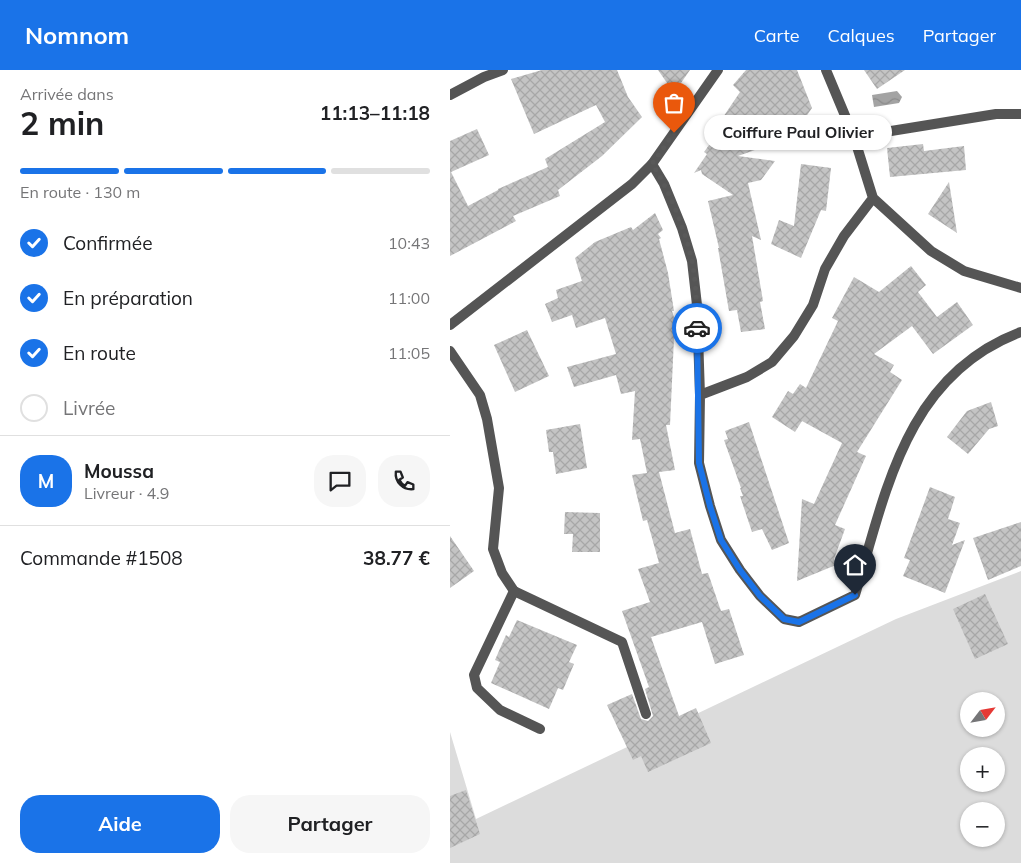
<!DOCTYPE html>
<html lang="fr">
<head>
<meta charset="utf-8">
<style>
	body { margin:0; font-family:Mulish,sans-serif; background:#f6f6f6; color:#202124; height:100vh; display:flex; flex-direction:column; font-size:19px; white-space:nowrap }
	* { box-sizing:border-box; margin:0 }
	p { font-size:16px; color:#757577 }
	.icon { flex:none; width:28px; height:28px; fill:none; stroke:currentColor; stroke-width:2; stroke-linecap:round; stroke-linejoin:round }
	.map { position:relative; flex:1; overflow:hidden }
	.details { display:flex; flex-direction:column; background:#fff; width:450px }
	.details>* { flex:none }
	.needle { width:32px; rotate:59deg }
	.buttons { position:absolute; left:510px; top:622px; display:grid; gap:10px }
	.buttons a { display:grid; place-items:center; width:45px; height:45px; border-radius:50%; background:#fff; box-shadow:0 1px 4px #0004; font-size:25px }
	.pin { position:absolute; display:grid; place-items:center; width:42px; height:42px; color:#fff; margin:-51px -21px; border-radius:50% 50% 50% 0; rotate:-45deg; box-shadow:0 0 5px #0007 }
	.pin .icon { rotate:45deg }
	.courier { position:absolute; display:grid; place-items:center; width:50px; height:50px; margin:-25px; border:4px solid #1a73e8; border-radius:50%; background:#fff; color:#222; box-shadow:0 1px 6px #0007 }
	.bubble { position:absolute; height:35px; border-radius:18px; background:#fff; box-shadow:0 1px 4px #0004; font-size:16px; font-weight:700; line-height:35px; text-align:center }
	.summary em { font-style:normal; font-weight:700 }
	.summary div { display:flex; flex-direction:column-reverse }
	.summary { display:flex; align-items:center; justify-content:space-between; height:85px; padding:0 20px }
	h1 { font-size:32px; font-weight:700; line-height:38px }
	.bar { display:grid; grid-template-columns:repeat(4,1fr); gap:8px 5px; align-content:center; height:60px; padding:0 20px }
	.bar i { height:6px; border-radius:4px; background:#e0e0e0 }
	.bar .current { background:#1a73e8 }
	.bar p { grid-column:span 4 }
	.line { display:flex; align-items:center; gap:12px; padding:0 20px; border-top:1px solid #e0e0e0 }
	.line div { flex:1 }
	.round { display:grid; place-items:center; flex:none; width:52px; height:52px; border-radius:20px; background:#f6f6f6 }
	ol { padding:0 20px; list-style:none }
	li { display:flex; align-items:center; gap:15px; height:55px }
	li p { margin-inline-start:auto }
	li .icon { padding:5px; border-radius:50%; background:#1a73e8; color:#fff; stroke-width:4 }
	li:last-child { color:#757577 }
	li i { width:28px; height:28px; border:2px solid #e0e0e0; border-radius:50% }
	.button { display:flex; gap:10px; margin-top:auto; padding:10px 20px }
	.button a { flex:1; height:58px; border-radius:20px; background:#1a73e8; color:#fff; font-size:20px; font-weight:700; line-height:58px; text-align:center }
	.button a+a { background:#f6f6f6; color:#202124 }
	header { display:flex; align-items:center; gap:30px; box-sizing:border-box; height:70px; padding:0 25px; background:#1a73e8; color:#fff }
	header strong { font-size:24px }
	nav { display:flex; gap:28px; margin-inline-start:auto; font-size:18px }
	main { display:flex; flex:1; min-height:0 }
	.map>svg:first-child { display:block }
	.grass { fill:#dcdcdc; fill-rule:evenodd }
	.water { fill:url(#water-waves) }
	.building { fill:url(#building-cross-hatch) }
	.lines { fill:none; stroke-linecap:round; stroke-linejoin:round }
	.service { stroke:#555; stroke-width:10 }
	.minor { stroke:#555; stroke-width:10 }
	.tertiary { stroke:#555; stroke-width:10 }
	.done { stroke:#595959; stroke-width:5; stroke-dasharray:0 9 }
	.route { stroke:#1a73e8; stroke-width:6 }
</style>
</head>
<body>
<header>
<strong>Nomnom</strong>
<nav><a>Carte</a><a>Calques</a><a>Partager</a></nav>
</header>
<main>
<section class="details">
<div class="summary"><div><h1>2 min</h1><p>Arrivée dans</p></div><em>11:13–11:18</em></div>
<div class="bar"><i class="current"></i><i class="current"></i><i class="current"></i><i></i><p>En route · 130 m</p></div>
<ol>
<li><svg class="icon" aria-label="check" viewBox="0 0 24 24"><path d="M5 12l5 5 9-10"/></svg>Confirmée<p>10:43</p></li>
<li><svg class="icon" aria-label="check" viewBox="0 0 24 24"><path d="M5 12l5 5 9-10"/></svg>En préparation<p>11:00</p></li>
<li><svg class="icon" aria-label="check" viewBox="0 0 24 24"><path d="M5 12l5 5 9-10"/></svg>En route<p>11:05</p></li>
<li><i></i>Livrée</li>
</ol>
<div class="line" style="height:90px"><b class="round" style="background:#1a73e8;color:#fff">M</b><div><b>Moussa</b><p>Livreur · 4.9</p></div><a class="round"><svg class="icon" aria-label="chat" viewBox="0 0 24 24"><path d="M4 5h16v11H9l-5 4z"/></svg></a><a class="round"><svg class="icon" aria-label="phone" viewBox="0 0 24 24"><path d="M5 4h4l2 5-3 2q2 4 5 5l2-3 5 2v4C11 20 4 13 5 4z"/></svg></a></div>
<div class="line" style="height:65px"><div>Commande #1508</div><b>38.77 €</b></div>
<div class="button"><a>Aide</a><a>Partager</a></div>
</section>
<div class="map">
<svg width="571" height="793" viewBox="0 0 571 793">
	<defs>
		<pattern id="water-waves" width="16" height="10" patternUnits="userSpaceOnUse" patternTransform="scale(1.25)"><rect width="16" height="10" fill="#a3a3a3"/><path d="M0 5q4-4 8 0t8 0" fill="none" stroke="#8b8b8b"/></pattern>
		<pattern id="building-cross-hatch" width="8" height="8" patternUnits="userSpaceOnUse" patternTransform="scale(1.25)"><rect width="8" height="8" fill="#c4c4c4"/><path d="M0 0l8 8M0 8l8-8" fill="none" stroke="#a7a7a7"/></pattern>
	</defs>
	<rect width="100%" height="100%" fill="#fff"/>
	<!-- grass -->
	<path class="grass" d="M571 501V793H0V662L26 749 446 549ZM519 631H546V659H519ZM519 686H546V714H519ZM519 741H546V769H519Z"/>
	<!-- water -->
	<path class="water" d="M447 21 452 27 449 33 424 37 422 25Z"/>
	<!-- building -->
	<path class="building" d="M92 0H167L178 27 192 47 152 86 108 120 110 126 63 146 66 151 0 186V71L27 59 39 85 1 102 18 136 48 120V119L98 97 95 89 155 52 146 35 84 64 61 9Z
		M208 0H240L224 23Z
		M296 0H347L362 38 342 67 288 86 325 91 311 110 298 113 311 170 302 166 313 231 310 232 315 259 291 262 287 240 279 241 268 178H269L258 131 283 125 252 104 251 100 244 103 257 84 254 82 267 64 263 62 290 22 283 15Z
		M414 0H455L427 19Z
		M473 74 474 81 514 76 516 100 440 107 437 78Z
		M351 94 381 98 376 141 371 140 351 188 321 174 329 150 344 156Z
		M499 112 507 163 478 144Z
		M205 143 213 160 208 164 211 168 209 169 218 203 224 241H222L230 267 224 268 220 355H216L225 400 209 402 225 463 240 459 252 504 258 503 271 541 279 539 294 585 265 594 252 552 201 567 229 646 246 638 261 673 198 702 191 686 183 690 157 635 182 624 191 649 198 651 203 646 195 619 199 617 172 541 200 532 188 499 209 493 197 450 193 451 182 405 197 403 190 369 182 370 185 321 171 324 166 305 124 317 117 297 166 284 155 248 126 258 122 245 102 252 95 234 108 228 106 220 132 211 125 188 145 172 181 157 183 160Z
		M461 196 476 215 468 222 487 247 507 232 523 255 483 284 462 256 424 284 444 295 440 302 452 310 407 382 416 386 385 455 395 459 384 489 386 495 347 511 352 429 364 434 392 373 352 351 345 362 322 347 338 321 343 324 350 314 356 318 388 251 382 248 404 207 429 222Z
		M77 260 99 306 65 322 44 275Z
		M541 332 548 356 539 359 518 384 497 367 517 341Z
		M299 352 339 473 322 480 312 459 302 462 290 426H293L290 418H291L274 370 278 369 275 361Z
		M130 354 137 398 106 404 103 382H99L96 360Z
		M480 417 505 427 498 449 510 453 502 475 515 470 495 523 453 506 460 490 454 488Z
		M115 442 150 443V482H122L123 464H114Z
		M571 452V496L538 510 523 468Z
		M0 466 24 501 0 518Z
		M535 524 558 574 525 589 503 539Z
		M67 550 127 575 119 592 124 594 113 620 108 618 99 639 41 613 50 592 45 590 56 565 59 567Z
		M16 720 30 764 0 778V726Z"/>
	<g class="lines">
		<!-- service -->
		<path class="service" d="M90 659 50 640 27 618 24 605 64 521 172 572 196 644"/>
		<!-- minor -->
		<path class="minor" d="M376 0 404 67 423 128 481 181 514 201 571 218
			M0 25 34 7 53 0
			M404 67 546 44H571
			M202 94 214 114 232 158 242 191 247 235 250 325 249 393 260 436 271 470 290 500 310 526 334 549 349 552 405 525C436 421 456 305 571 262
			M0 281 30 325 37 349 49 418 43 479 52 503 64 521
			M250 325 297 307 322 292 344 266 363 235 375 199 394 166 423 128"/>
		<!-- tertiary -->
		<path class="tertiary" d="M0 255 182 114 202 94 268 0"/>
	</g>
	<g class="lines">
		<!-- done -->
		<path class="done" d="M224 63 202 94C219 119 236 162 242 191 246 213 247 236 247 258"/>
		<!-- route -->
		<path class="route" d="M247 258 249 393 260 436 271 470 290 500 310 526 334 549 349 552 405 525"/>
	</g>
</svg>
<div class="buttons">
<a><svg class="needle" viewBox="-14 -14 28 28"><path d="M0-13l5 13h-10z" fill="#e53935"/><path d="M0 13l5-13h-10z" fill="#757577"/></svg></a>
<a>+</a>
<a>−</a>
</div>
<div class="pin" style="left:224px;top:63px;background:#ea580c"><svg class="icon" aria-label="bag" viewBox="0 0 24 24"><path d="M5 8h14l-1 12H6zM9 8a3 3 0 0 1 6 0"/></svg></div>
<div class="pin" style="left:405px;top:525px;background:#1f2937"><svg class="icon" aria-label="home" viewBox="0 0 24 24"><path d="M3 11l9-7 9 7M6 9v11h12V9"/></svg></div>
<div class="courier" style="left:247px;top:258px"><svg class="icon" aria-label="car" viewBox="0 0 24 24"><path d="M5 17H2v-5l4-1 3-4h7l3 4 3 1v5h-3M9 17h6M6 11h13"/><circle cx="7" cy="17" r="2"/><circle cx="17" cy="17" r="2"/></svg></div>
<div class="bubble" style="left:254px;top:45px;width:188px">Coiffure Paul Olivier</div>
</div>
</main>
</body>
</html>
